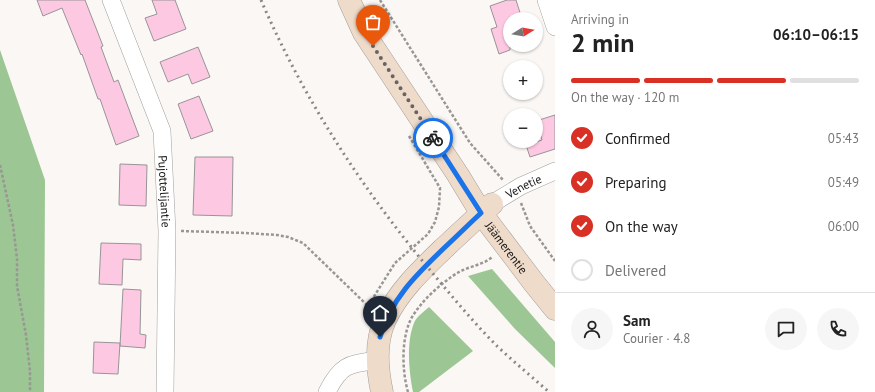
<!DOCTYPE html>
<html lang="en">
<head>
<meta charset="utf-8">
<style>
	body { margin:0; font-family:"PT Sans",sans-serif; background:#f6f6f6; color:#222; height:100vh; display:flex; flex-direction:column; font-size:15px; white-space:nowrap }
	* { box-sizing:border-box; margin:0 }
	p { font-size:13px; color:#767676 }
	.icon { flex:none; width:22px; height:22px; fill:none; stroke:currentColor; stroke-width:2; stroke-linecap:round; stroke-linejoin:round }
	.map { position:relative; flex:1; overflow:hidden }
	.sheet { display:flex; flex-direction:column; background:#fff; width:320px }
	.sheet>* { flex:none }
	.needle { width:26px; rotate:79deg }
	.fabs { position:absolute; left:503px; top:12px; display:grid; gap:8px }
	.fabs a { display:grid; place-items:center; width:40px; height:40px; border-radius:50%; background:#fff; box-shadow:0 1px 3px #0004; font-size:20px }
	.pin { position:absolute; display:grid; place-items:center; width:34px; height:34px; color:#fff; margin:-41px -17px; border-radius:50% 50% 50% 0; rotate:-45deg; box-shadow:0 0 4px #0007 }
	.pin .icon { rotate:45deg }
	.courier { position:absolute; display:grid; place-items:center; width:40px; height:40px; margin:-20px; border:3px solid #1a73e8; border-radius:50%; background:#fff; color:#222; box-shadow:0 1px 5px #0007 }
	.summary em { font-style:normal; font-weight:700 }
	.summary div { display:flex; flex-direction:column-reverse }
	.summary { display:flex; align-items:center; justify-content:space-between; height:68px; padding:0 16px }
	h1 { font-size:26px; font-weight:700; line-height:30px }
	.bar { display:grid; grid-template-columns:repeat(4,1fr); gap:6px 4px; align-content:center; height:48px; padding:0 16px }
	.bar i { height:5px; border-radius:3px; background:#e0e0e0 }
	.bar .selected { background:#d93025 }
	.bar p { grid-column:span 4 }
	.line { display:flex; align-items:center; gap:10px; padding:0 16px; border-top:1px solid #e0e0e0 }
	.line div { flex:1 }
	.round { display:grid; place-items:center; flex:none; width:42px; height:42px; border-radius:21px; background:#f6f6f6 }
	ol { padding:0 16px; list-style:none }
	li { display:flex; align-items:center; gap:12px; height:44px }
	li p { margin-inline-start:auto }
	li .icon { padding:4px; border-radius:50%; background:#d93025; color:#fff; stroke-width:4 }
	li:last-child { color:#767676 }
	li i { width:22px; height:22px; border:2px solid #e0e0e0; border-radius:50% }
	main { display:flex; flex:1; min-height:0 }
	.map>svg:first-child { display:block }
	.forest { fill:#9cc693 }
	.building { fill:#fdc9e2; stroke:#989496 }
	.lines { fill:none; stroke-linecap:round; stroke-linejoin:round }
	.street-casing { stroke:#a29f9c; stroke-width:18 }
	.secondary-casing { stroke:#a29f9c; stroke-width:23 }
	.path { stroke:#999794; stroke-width:2.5; stroke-dasharray:3 2; stroke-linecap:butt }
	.street { stroke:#fff; stroke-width:17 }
	.secondary { stroke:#efdbca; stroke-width:22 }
	.rail { stroke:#898785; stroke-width:3; stroke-dasharray:2 4; stroke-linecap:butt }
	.done { stroke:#666563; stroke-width:4; stroke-dasharray:0 7.2 }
	.route { stroke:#1a73e8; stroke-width:5 }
	.labels { text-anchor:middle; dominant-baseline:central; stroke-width:4; stroke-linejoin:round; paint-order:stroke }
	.street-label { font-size:12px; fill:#171615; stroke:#fff }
</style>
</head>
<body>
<main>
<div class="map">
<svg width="555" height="392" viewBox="0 0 555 392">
	<rect width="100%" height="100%" fill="#faf7f4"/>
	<!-- forest -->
	<path class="forest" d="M0 50 45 180 44 392H0Z
		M492 269 555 342V368L515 329 468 276Z
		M429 307 473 351 419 392H413C409 372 406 343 414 323 416 317 425 311 429 307Z"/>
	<!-- building -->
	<path class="building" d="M37 0H85L103 46 101 47 114 82 118 80 139 136 116 145 100 99H98L82 54 81 55 62 8 43 16Z
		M152 0H175L186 29 154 41 145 18 157 14Z
		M507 0H516L522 19H510V50L499 54 491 29 497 27 490 6Z
		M198 47 210 77 192 84 188 74 168 82 160 62Z
		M199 96 213 131 191 139 178 104Z
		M555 115V149L530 157 526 145 542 140 536 121Z
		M195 157H233L232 216 193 215Z
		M120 164 147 165 146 206 119 205Z
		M101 243 141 244V260L123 259 122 285 99 284Z
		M123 289 141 290 140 334 146 335 145 348 120 346Z
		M94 342 120 343 118 374 93 373Z"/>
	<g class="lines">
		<!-- street casing -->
		<g class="street-casing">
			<g id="street">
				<path id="s1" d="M111 0 162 131 167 231 165 392"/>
				<path d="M546 0 555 27"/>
				<path id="s2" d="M493 203 521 186 555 171"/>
				<path d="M327 392C341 364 349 364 378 360"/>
			</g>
		</g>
		<!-- secondary casing -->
		<g class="secondary-casing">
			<g id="secondary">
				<path id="s3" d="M349 0 364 33 458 175 481 213 534 283 555 309"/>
				<path d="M382 392C377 369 375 342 385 320 398 292 420 271 443 249 459 234 475 219 492 204"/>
			</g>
		</g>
		<!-- path -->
		<path class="path" d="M380 0 470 143 503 180
			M0 165 13 225 17 259V286L26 335 30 371V392
			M521 203 530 226 555 261
			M181 231 246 233 277 235 288 237 303 243 368 306
			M366 315 368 306 395 263 428 234 435 222 439 207 440 188 409 136
			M408 392C402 371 401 339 411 319 420 302 442 282 459 272 470 266 483 265 492 257"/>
		<!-- street -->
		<use href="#street" class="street"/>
		<!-- secondary -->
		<use href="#secondary" class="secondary"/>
		<!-- rail -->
		<path class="rail" d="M261 0C304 100 364 192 435 276 455 300 475 324 497 346 514 362 532 377 549 392"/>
	</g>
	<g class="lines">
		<!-- done -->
		<path class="done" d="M373 46 433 138"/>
		<!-- route -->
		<path class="route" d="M380 337C391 299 416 275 443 249 456 237 468 225 481 213L433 138"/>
	</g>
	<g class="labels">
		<!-- street labels -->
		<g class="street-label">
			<text stroke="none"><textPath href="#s2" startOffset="35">Venetie</textPath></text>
			<text stroke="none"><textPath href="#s1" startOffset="201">Pujottelijantie</textPath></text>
			<text stroke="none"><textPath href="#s3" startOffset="294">Jäämerentie</textPath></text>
		</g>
	</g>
</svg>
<div class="fabs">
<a><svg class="needle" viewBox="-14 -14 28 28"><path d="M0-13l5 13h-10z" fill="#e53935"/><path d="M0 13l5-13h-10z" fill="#767676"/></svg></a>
<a>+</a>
<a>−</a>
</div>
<div class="pin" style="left:373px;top:46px;background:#ea580c"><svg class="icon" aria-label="bag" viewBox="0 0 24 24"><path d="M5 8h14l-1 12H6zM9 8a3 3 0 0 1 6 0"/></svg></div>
<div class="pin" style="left:380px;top:337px;background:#1f2937"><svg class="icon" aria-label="home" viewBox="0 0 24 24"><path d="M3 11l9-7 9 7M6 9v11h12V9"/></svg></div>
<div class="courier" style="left:433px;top:138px"><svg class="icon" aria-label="bike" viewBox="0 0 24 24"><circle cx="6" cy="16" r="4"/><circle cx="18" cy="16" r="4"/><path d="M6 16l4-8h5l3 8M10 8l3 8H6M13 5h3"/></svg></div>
</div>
<section class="sheet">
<div class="summary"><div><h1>2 min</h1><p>Arriving in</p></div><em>06:10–06:15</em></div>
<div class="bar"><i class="selected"></i><i class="selected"></i><i class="selected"></i><i></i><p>On the way · 120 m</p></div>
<ol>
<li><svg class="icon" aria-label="check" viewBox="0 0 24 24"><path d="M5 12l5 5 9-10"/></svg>Confirmed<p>05:43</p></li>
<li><svg class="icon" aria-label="check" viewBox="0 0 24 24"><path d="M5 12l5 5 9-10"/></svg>Preparing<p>05:49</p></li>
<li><svg class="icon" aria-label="check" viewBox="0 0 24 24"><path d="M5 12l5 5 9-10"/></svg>On the way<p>06:00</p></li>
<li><i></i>Delivered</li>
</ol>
<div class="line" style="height:72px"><a class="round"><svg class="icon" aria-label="person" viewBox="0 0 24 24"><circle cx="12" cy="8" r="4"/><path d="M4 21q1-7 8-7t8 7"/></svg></a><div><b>Sam</b><p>Courier · 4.8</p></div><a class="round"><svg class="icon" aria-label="chat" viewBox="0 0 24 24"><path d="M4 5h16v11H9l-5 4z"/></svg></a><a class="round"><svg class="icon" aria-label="phone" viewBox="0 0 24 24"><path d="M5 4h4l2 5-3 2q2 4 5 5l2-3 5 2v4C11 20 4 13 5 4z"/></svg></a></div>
</section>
</main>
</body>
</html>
